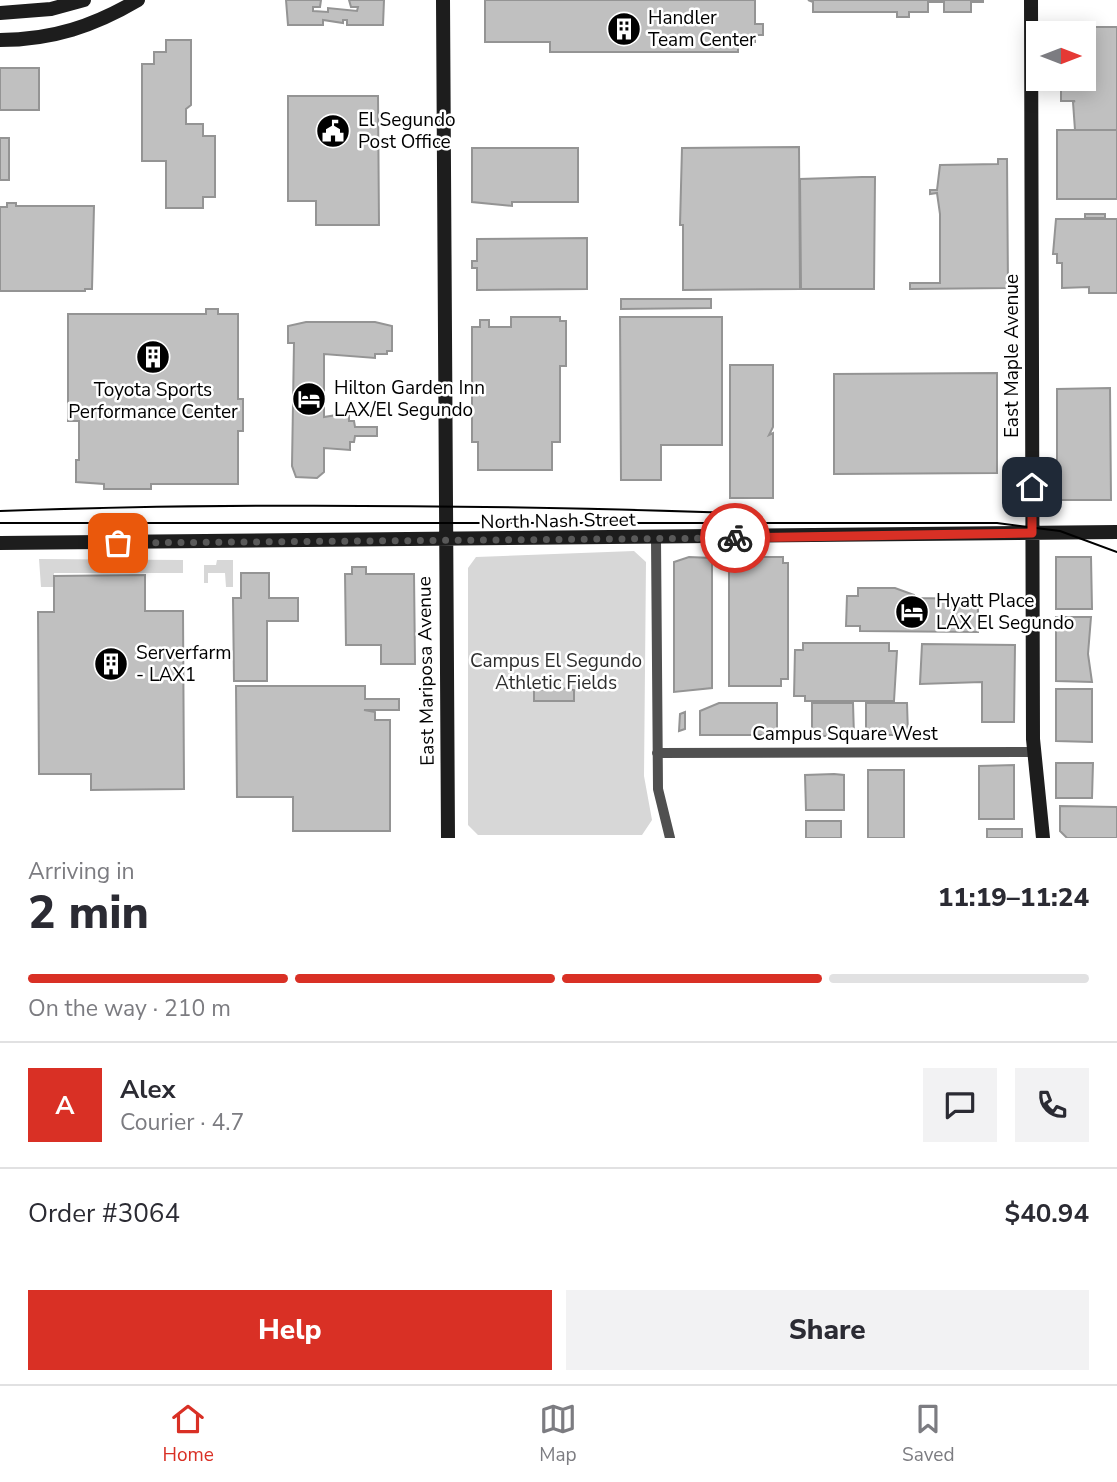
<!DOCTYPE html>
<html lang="en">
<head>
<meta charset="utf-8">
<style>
	body { margin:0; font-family:"Nunito Sans",sans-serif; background:#f2f2f3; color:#2b2b33; height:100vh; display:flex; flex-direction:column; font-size:26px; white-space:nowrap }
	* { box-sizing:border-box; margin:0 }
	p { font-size:23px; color:#7c7c81 }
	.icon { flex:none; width:38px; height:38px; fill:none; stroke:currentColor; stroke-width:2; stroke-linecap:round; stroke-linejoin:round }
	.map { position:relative; height:838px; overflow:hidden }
	.sheet { display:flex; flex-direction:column; background:#fff; flex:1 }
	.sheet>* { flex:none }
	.needle { width:46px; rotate:90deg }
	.controls { position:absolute; left:1026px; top:21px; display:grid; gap:14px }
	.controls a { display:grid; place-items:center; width:70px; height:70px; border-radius:0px; background:#fff; box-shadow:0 4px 18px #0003; font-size:35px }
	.pin { position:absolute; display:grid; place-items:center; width:60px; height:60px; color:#fff; margin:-30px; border-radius:14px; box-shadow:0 4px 10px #0006 }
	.courier { position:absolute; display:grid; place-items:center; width:70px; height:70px; margin:-35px; border:5px solid #d93025; border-radius:50%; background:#fff; color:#222; box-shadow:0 2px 9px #0007 }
	.headline em { font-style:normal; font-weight:800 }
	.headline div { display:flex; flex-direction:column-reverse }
	.headline { display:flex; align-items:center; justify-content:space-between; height:119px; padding:0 28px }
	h1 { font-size:46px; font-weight:800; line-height:52px }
	.bar { display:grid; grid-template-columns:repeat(4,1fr); gap:10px 7px; align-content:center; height:84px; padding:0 28px }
	.bar i { height:9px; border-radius:5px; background:#e1e1e2 }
	.bar .on { background:#d93025 }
	.bar p { grid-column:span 4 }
	.line { display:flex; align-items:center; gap:18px; padding:0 28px; border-top:2px solid #e1e1e2 }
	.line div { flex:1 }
	.round { display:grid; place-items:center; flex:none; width:74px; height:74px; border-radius:0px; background:#f2f2f3 }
	.button { display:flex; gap:14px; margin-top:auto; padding:14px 28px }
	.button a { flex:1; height:80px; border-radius:0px; background:#d93025; color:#fff; font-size:28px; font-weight:800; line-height:80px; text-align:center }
	.button a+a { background:#f2f2f3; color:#2b2b33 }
	.menu { display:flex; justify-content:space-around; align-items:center; height:98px; border-top:2px solid #e1e1e2; background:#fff; font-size:19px; color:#7c7c81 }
	.menu a { display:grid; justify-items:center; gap:4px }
	.menu .on { color:#d93025 }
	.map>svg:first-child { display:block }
	.green { fill:#d7d7d7 }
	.building { fill:#c0c0c0; stroke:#949494; stroke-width:2 }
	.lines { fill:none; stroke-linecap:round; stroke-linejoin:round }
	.street { stroke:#505050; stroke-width:10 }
	.secondary { stroke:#1d1d1d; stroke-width:14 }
	.tram { stroke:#000; stroke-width:2 }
	.done { stroke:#595959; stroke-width:7; stroke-dasharray:0 12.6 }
	.route { stroke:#d93025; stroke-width:9 }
	.labels { text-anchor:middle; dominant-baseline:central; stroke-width:5; stroke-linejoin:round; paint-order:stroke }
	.poi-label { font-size:19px; fill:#000; stroke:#fff; text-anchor:start }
	.street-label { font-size:19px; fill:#000; stroke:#fff }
	.park-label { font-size:19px; fill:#2e2e2e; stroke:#fff }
</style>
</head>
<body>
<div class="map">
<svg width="1117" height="838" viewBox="0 0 1117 838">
	<rect width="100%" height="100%" fill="#fff"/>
	<!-- green -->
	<path class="green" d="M634 551 646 562 644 776 652 820 642 835H478L468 825V568L476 557Z
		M39 559 183 560V573H54L53 587H41Z
		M217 560H233V587H226L225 573H208V583H204V565H216Z"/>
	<!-- building -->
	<path class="building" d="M321 0 320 7H313V11L328 12V8L357 11 358 7H351L349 0H384L383 25H347V20H343V23L323 20V25H288L286 0Z
		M485 0H755V24H763V35H755V42H738V52H550V42H485Z
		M808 0H983V2H971V12H944V2H928V12H909V17H897V12H813V2Z
		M1061 27H1117V130H1075L1073 102 1075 101H1061V79H1083V33H1061Z
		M166 40H191V105L186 109V124H203V136H215V197H203V208H166V161H142V64H154V52H166Z
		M0 68H39V110H0Z
		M288 96H378L379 225H316V201H288Z
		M1057 130H1117V199H1057Z
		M0 138H9V180H0Z
		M799 147 800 289 683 290V225H680L682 148Z
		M472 148H578V202H512V206L472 202Z
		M998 159H1007L1008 288 910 289V283H940V214L937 193 930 194V190H937L940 165 998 164Z
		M862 177H875L874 289H801L800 179Z
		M7 203H16V206H94L92 289H85V291H0V207H7Z
		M1085 214H1105V218H1085Z
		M1056 219H1117V293H1089V287L1062 288V263H1057V254H1053Z
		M587 238V289L477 290V268H472V261H477V239Z
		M621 299H711V308L621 309Z
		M206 309H218V314H238V399H243V431H238V484H151V489H104V484L76 482V460H79V421H68V314H206Z
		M511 317H560V321H566V366H560V442H552V470H478V442H472V327H480V320H489V327H511Z
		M620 317H722V445H661V480H621Z
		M306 322H375L392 326V351H387V354H375V358L324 354V417L349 413V421H354L355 427H377V436H355L354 442H350V450L324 448V472L317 478 296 477 292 466 294 343H288V326Z
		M730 365H773V427L769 435 773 433V498H730Z
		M997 373V473L834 474V374Z
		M1110 388 1111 500H1057V389Z
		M689 557 712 558V688L674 692V562Z
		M729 557H783V563H788V679H781V686H729Z
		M1056 557H1091L1092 609H1056Z
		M352 567H366V574H414L415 664H381V645H346L345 574H352Z
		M241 573H269V598H298V621H267V681H234L233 598H241Z
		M145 575V611H183L184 789 91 790V774H39L38 612H54V576Z
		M858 588H895L914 595V598L978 599V632L860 631V626H846L847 596H858Z
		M1056 617H1091L1088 654 1092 682 1056 681Z
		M803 643H889V651H897L894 701H805V696H794L795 650H803Z
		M922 644 1015 645 1014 722H982V682L920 684Z
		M236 686H365V699H399V710H364L375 712V720H390V831H293V797H237Z
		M561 688 574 690V701H534V690Z
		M1056 689H1092V742L1056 741Z
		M719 703H777V735H700V711Z
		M812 703H853L854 736H812Z
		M866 703H907L908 735H866Z
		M685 712V729L679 731 680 714Z
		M1056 763H1093L1092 798H1056Z
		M1014 765V819H979V766Z
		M868 770H904V838H868Z
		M834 774 844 775V810H806L805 775Z
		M1060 806 1117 807V838H1067L1060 831Z
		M806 821H841V838H806Z
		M987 829H1022V838H987Z"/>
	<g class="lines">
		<!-- street -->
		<path class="street" d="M656 539 658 789 670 838
			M657 753 1034 752"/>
		<!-- secondary -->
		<path class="secondary" d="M443 0 448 838
			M1031 0 1033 739 1043 838
			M0 13 51 9 84 0
			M0 40C52 40 94 26 138 0
			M0 543 1117 532"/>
		<!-- tram -->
		<path class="tram" d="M0 511C245 502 491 505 736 513
			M0 523H997L1060 531 1117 552"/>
	</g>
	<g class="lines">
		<!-- done -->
		<path class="done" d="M118 543 735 538"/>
		<!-- route -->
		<path class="route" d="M735 538 1032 533V487"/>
	</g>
	<!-- icons -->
	<defs>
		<g id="building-disc" transform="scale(1.75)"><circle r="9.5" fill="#000" stroke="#fff"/><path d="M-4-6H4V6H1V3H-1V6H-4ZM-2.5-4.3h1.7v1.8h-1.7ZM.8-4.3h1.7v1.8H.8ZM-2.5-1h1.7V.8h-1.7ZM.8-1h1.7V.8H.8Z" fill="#fff"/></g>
		<g id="civic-disc" transform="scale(1.75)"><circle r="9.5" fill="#000" stroke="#fff"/><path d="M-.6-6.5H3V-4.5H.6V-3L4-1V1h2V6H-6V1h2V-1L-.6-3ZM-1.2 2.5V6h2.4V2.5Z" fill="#fff"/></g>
		<g id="hotel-disc" transform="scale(1.75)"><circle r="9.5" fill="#000" stroke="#fff"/><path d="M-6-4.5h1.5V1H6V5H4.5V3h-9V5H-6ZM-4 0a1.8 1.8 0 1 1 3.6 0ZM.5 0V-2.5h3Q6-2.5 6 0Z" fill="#fff"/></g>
	</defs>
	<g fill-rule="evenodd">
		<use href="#building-disc" x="624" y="29"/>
		<use href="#civic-disc" x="333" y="131"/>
		<use href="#building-disc" x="153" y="357"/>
		<use href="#hotel-disc" x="309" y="399"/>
		<use href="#hotel-disc" x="912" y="612"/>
		<use href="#building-disc" x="111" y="664"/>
	</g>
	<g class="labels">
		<!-- poi labels -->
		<g class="poi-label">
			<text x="648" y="18">Handler<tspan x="648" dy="22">Team Center</tspan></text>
			<text x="358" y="120">El Segundo<tspan x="358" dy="22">Post Office</tspan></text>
			<text x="334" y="388">Hilton Garden Inn<tspan x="334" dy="22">LAX/El Segundo</tspan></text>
			<text x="153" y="390" text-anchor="middle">Toyota Sports<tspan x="153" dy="22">Performance Center</tspan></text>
			<text x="936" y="601">Hyatt Place<tspan x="936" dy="22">LAX El Segundo</tspan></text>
			<text x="136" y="653">Serverfarm<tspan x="136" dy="22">- LAX1</tspan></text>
		</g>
		<!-- street labels -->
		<g class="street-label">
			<text transform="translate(1012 356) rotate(-90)">East Maple Avenue</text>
			<text transform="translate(558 521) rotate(-1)">North Nash Street</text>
			<text transform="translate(426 671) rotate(-91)">East Mariposa Avenue</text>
			<text x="845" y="734">Campus Square West</text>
		</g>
		<!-- park labels -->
		<g class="park-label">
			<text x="556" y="661">Campus El Segundo<tspan x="556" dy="22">Athletic Fields</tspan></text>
		</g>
	</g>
</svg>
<div class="controls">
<a><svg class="needle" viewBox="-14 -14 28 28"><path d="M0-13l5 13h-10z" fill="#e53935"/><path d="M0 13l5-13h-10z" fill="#7c7c81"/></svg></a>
</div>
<div class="pin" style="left:118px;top:543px;background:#ea580c"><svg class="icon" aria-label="bag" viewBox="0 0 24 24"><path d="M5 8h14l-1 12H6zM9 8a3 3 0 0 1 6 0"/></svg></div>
<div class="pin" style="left:1032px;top:487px;background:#1f2937"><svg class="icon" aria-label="home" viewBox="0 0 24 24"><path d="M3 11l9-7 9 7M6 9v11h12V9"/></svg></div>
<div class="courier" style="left:735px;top:538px"><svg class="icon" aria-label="bike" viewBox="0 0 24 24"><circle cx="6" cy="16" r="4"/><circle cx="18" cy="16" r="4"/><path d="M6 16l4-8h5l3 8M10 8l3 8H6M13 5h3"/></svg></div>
</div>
<section class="sheet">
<div class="headline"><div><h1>2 min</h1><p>Arriving in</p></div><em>11:19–11:24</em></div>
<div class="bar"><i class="on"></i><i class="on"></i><i class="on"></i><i></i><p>On the way · 210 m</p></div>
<div class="line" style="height:126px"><b class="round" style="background:#d93025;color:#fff">A</b><div><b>Alex</b><p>Courier · 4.7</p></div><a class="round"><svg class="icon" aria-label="chat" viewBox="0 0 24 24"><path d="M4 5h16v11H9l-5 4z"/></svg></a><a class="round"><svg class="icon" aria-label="phone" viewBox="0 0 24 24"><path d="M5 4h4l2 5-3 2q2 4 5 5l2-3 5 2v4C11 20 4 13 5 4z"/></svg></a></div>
<div class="line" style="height:91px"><div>Order #3064</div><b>$40.94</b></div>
<div class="button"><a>Help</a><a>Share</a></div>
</section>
<nav class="menu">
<a class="on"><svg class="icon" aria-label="home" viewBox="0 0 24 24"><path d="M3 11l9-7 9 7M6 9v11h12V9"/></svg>Home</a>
<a><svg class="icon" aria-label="map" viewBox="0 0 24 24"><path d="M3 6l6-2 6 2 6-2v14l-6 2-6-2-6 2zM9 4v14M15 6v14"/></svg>Map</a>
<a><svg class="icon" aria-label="saved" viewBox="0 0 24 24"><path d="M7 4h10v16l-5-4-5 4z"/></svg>Saved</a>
</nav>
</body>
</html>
